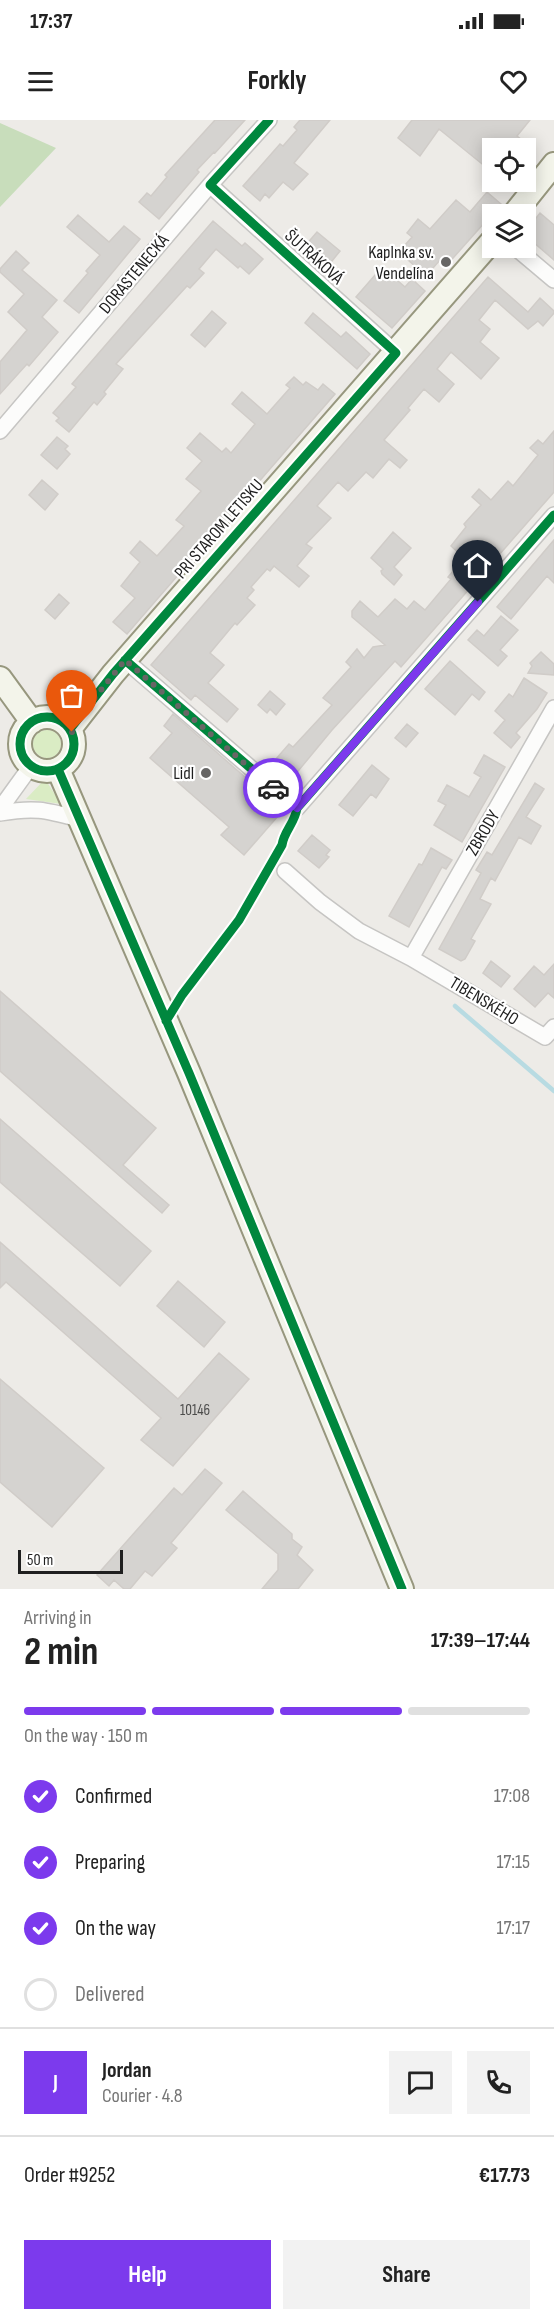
<!DOCTYPE html>
<html lang="en">
<head>
<meta charset="utf-8">
<style>
	body { margin:0; font-family:"Sofia Sans Condensed",sans-serif; background:#f2f2f2; color:#222; height:100vh; display:flex; flex-direction:column; font-size:22px; white-space:nowrap }
	* { box-sizing:border-box; margin:0 }
	p { font-size:20px; color:#767676 }
	.icon { flex:none; width:33px; height:33px; fill:none; stroke:currentColor; stroke-width:2; stroke-linecap:round; stroke-linejoin:round }
	.map { position:relative; height:1469px; overflow:hidden }
	.panel { display:flex; flex-direction:column; background:#fff; flex:1 }
	.panel>* { flex:none }
	.tools { position:absolute; left:482px; top:18px; display:grid; gap:12px }
	.tools a { display:grid; place-items:center; width:54px; height:54px; border-radius:0px; background:#fff; box-shadow:0 3px 15px #0003; font-size:30px }
	.scale { position:absolute; left:18px; bottom:15px; width:105px; box-sizing:border-box; padding-left:6px; border:3px solid #1f1f1f; border-top:0; font-size:16px; line-height:21px; white-space:nowrap; color:#1f1f1f; -webkit-text-stroke:4px #fff; paint-order:stroke }
	.pin { position:absolute; display:grid; place-items:center; width:51px; height:51px; color:#fff; margin:-62px -26px; border-radius:50% 50% 50% 0; rotate:-45deg; box-shadow:0 0 6px #0007 }
	.pin .icon { rotate:45deg }
	.courier { position:absolute; display:grid; place-items:center; width:60px; height:60px; margin:-30px; border:4px solid #7c3aed; border-radius:50%; background:#fff; color:#222; box-shadow:0 2px 8px #0007 }
	.headline em { font-style:normal; font-weight:700 }
	.headline div { display:flex; flex-direction:column-reverse }
	.headline { display:flex; align-items:center; justify-content:space-between; height:102px; padding:0 24px }
	h1 { font-size:39px; font-weight:700; line-height:45px }
	.bar { display:grid; grid-template-columns:repeat(4,1fr); gap:9px 6px; align-content:center; height:72px; padding:0 24px }
	.bar i { height:8px; border-radius:4px; background:#e0e0e0 }
	.bar .current { background:#7c3aed }
	.bar p { grid-column:span 4 }
	.line { display:flex; align-items:center; gap:15px; padding:0 24px; border-top:2px solid #e0e0e0 }
	.line div { flex:1 }
	.round { display:grid; place-items:center; flex:none; width:63px; height:63px; border-radius:0px; background:#f2f2f2 }
	ol { padding:0 24px; list-style:none }
	li { display:flex; align-items:center; gap:18px; height:66px }
	li p { margin-inline-start:auto }
	li .icon { padding:6px; border-radius:50%; background:#7c3aed; color:#fff; stroke-width:4 }
	li:last-child { color:#767676 }
	li i { width:33px; height:33px; border:3px solid #e0e0e0; border-radius:50% }
	.button { display:flex; gap:12px; margin-top:auto; padding:12px 24px }
	.button a { flex:1; height:69px; border-radius:0px; background:#7c3aed; color:#fff; font-size:24px; font-weight:700; line-height:69px; text-align:center }
	.button a+a { background:#f2f2f2; color:#222 }
	.status { display:flex; justify-content:space-between; align-items:center; height:42px; padding:0 30px; background:#fff; direction:ltr }
	.status svg { height:16px; fill:currentColor }
	header { display:flex; justify-content:space-between; align-items:center; height:78px; padding:0 24px; background:#fff; font-size:27px; font-weight:700 }
	.map>svg:first-child { display:block }
	.grass { fill:#daecc4 }
	.forest { fill:#c8ddbb }
	.lines { fill:none; stroke-linecap:round; stroke-linejoin:round }
	.stream { stroke:#b8dbe2; stroke-width:4.5 }
	.building { fill:#d5d3d0; stroke:#d0ccc8; stroke-width:1.5 }
	.street-casing { stroke:#c6c5c3; stroke-width:18 }
	.secondary-casing { stroke:#97977e; stroke-width:26 }
	.street { stroke:#fcfcfb; stroke-width:15 }
	.secondary { stroke:#f3f4ea; stroke-width:22 }
	.cycleway-casing { stroke:#fff; stroke-width:13 }
	.cycleway { stroke:#00873e; stroke-width:9 }
	.done { stroke:#676665; stroke-width:6; stroke-dasharray:0 10.8 }
	.route { stroke:#7c3aed; stroke-width:8 }
	.poi-dot { fill:#676665; stroke:#fff; stroke-width:2 }
	.labels { text-anchor:middle; dominant-baseline:central; stroke-width:4.5; stroke-linejoin:round; paint-order:stroke }
	.number-label { font-size:15px; fill:#4c4c4b }
	.poi-label { font-size:18px; fill:#1f1f1f; stroke:#fff; text-anchor:end }
	.street-label { font-size:18px; fill:#1f1f1f; stroke:#fff }
</style>
</head>
<body>
<div class="status"><b>17:37</b><svg viewBox="0 0 49 12"><path d="M0 12V9h3v3zM5 12V6h3v6zM10 12V3h3v9zM15 12V0h3v12zM26 1h20v11H26zM47 4h2v5h-2z"/></svg></div>
<header><svg class="icon" aria-label="menu" viewBox="0 0 24 24"><path d="M4 6h16M4 12h16M4 18h16"/></svg>Forkly<svg class="icon" aria-label="heart" viewBox="0 0 24 24"><path d="M12 20l-8-8c-3-5 5-10 8-4 3-6 11-1 8 4z"/></svg></header>
<div class="map">
<svg width="554" height="1469" viewBox="0 0 554 1469">
	<rect width="100%" height="100%" fill="#edebe7"/>
	<!-- grass -->
	<path class="grass" d="M33 624a14 14 0 1 1 28 0a14 14 0 1 1-28 0Z
		M45 659 61 684 26 679Z"/>
	<!-- forest -->
	<path class="forest" d="M0 3 56 28 0 87Z"/>
	<g class="lines">
		<!-- stream -->
		<path class="stream" d="M455 886 554 971"/>
	</g>
	<!-- building -->
	<path class="building" d="M215 0H245L215 33 214 32 197 50 199 52 159 99 139 82 147 73 151 76 167 57 165 55Z
		M300 0H330L294 43 308 54 293 70 283 62 269 78 265 74 260 81 243 66 280 24 283 26 297 10 294 7Z
		M412 0H530L517 16 532 28H492V52L439 9 420 36 398 18Z
		M487 72 501 84 446 146 440 140 426 156 399 132 412 117 407 113 418 99 430 109 456 80 470 92Z
		M540 93 554 105V140L525 115V112Z
		M78 95 109 122 124 106 140 119 79 193 64 181 88 153 86 151 100 135 67 107Z
		M213 101 242 126 245 123 263 139 249 154 240 146 238 148 216 129 199 149 204 153 190 168 187 166 116 244 123 249 104 272 106 274 97 285 94 282 69 312 56 301 59 298 53 293 76 267 72 264Z
		M317 112 340 131 328 146 305 126Z
		M16 131 29 143 22 150 57 180 42 197 58 212 29 246 27 244 0 274V242L27 210 8 192 24 174 0 152V149Z
		M382 147 405 167 412 159 425 171 392 208 356 177Z
		M488 157 528 192 540 178 554 191V193L543 206 538 201 528 209 495 180 479 200 490 209 480 222 499 238 481 259 451 232 437 249 454 264 439 282 424 269 408 288 410 290 384 320 407 340 400 348 389 339 373 358 366 352 348 371 338 362 317 386 331 398 306 424 312 428 297 446 309 456 299 467 274 446 270 451 267 449 251 467 254 470 247 478 255 485 237 505 235 503 210 533 224 545 208 563 238 589 227 602 195 575 191 580 151 545Z
		M212 191 226 203 205 227 191 215Z
		M313 193 341 217 346 212 370 234 357 249 305 203Z
		M294 257 303 265 306 262 318 270 323 264 335 274 127 514 113 502 135 478 121 466 140 442 130 433 140 421 157 436 184 406 176 400 201 371 186 359 202 341 187 328 200 313 222 332 226 328 231 333 255 304 232 284 242 272 267 294 290 268 286 265Z
		M554 311V372L401 547 395 541 332 610 294 656 276 639 289 624 293 627 332 585 323 578 351 547 346 542 357 529 364 538 373 527 385 525 352 497V491L360 481 378 497 395 479 407 489 414 481 425 490 451 459 448 457 464 438 451 426 466 407 464 404 481 385 472 377 479 369 491 380 508 361 513 366 538 335 530 328 538 320 543 324Z
		M57 317 68 326 65 329 70 334 57 349 41 335Z
		M42 360 58 374 45 390 29 375Z
		M393 412 411 428 394 447 402 455 394 465 382 454 381 451 383 449 371 438Z
		M554 420V463L547 456 511 499 497 487Z
		M59 474 69 483 55 499 45 490Z
		M501 496 518 510 500 530 507 536 498 546 468 520 477 510 484 516Z
		M541 532 554 544V555L528 553 532 546 530 543Z
		M450 541 485 572 479 580 472 574 455 595 425 569Z
		M524 558 547 573 537 589 516 613 520 617 511 628 494 613 505 600 495 591 509 574 513 577Z
		M270 571 285 584 276 595 270 589 267 593 258 585Z
		M173 594 270 679 265 685 278 696 244 735 221 715 229 707 150 638 172 613 164 606Z
		M407 604 418 613 406 627 395 618Z
		M484 635 505 647 462 722 434 705 446 685 438 681 447 665 469 677 481 657 474 653Z
		M372 645 389 659 376 678 371 674 353 696 339 685Z
		M535 663 544 669 526 697 541 706 531 724 519 717 495 761 491 758 480 779 491 784 471 819 475 821 465 839 461 841 439 829 481 753 476 750 487 732 492 735Z
		M312 715 330 730 326 735 329 737 319 748 298 731Z
		M431 728 452 740 446 749 442 747 409 807 389 796 419 744 422 745Z
		M491 841 510 856 501 867 483 853Z
		M554 844V878L548 873 535 887 514 869 534 846 544 855Z
		M0 871 156 1008 123 1045 169 1085 162 1093 0 951Z
		M0 999 151 1131 120 1166 0 1062Z
		M0 1122 178 1279 219 1233 249 1259 173 1346 141 1320 161 1298 6 1162 0 1168Z
		M178 1161 225 1202 204 1227 157 1186Z
		M0 1259 104 1348 52 1407 0 1362Z
		M205 1349 222 1363 171 1423 177 1428 152 1456 145 1451 130 1469H124L114 1460 109 1466 97 1455 174 1368 182 1375Z
		M243 1371 292 1414V1419L302 1427 297 1435 313 1450 298 1469H262L278 1450V1434L226 1390Z"/>
	<g class="lines">
		<!-- street casing -->
		<g class="street-casing">
			<path id="street" d="M210 65 396 233
				M516 128 554 160
				M0 311 210 65 269 0
				M125 540 297 688 554 395
				M0 689 31 646
				M0 693C35 687 45 690 79 699
				M285 751 320 782 359 811 411 838 545 917 554 907
				M411 838 554 588"/>
		</g>
		<!-- secondary casing -->
		<g class="secondary-casing">
			<path id="secondary" d="M514 94 554 44
				M0 558 32 602
				M20 624a27 27 0 1 1 54 0a27 27 0 1 1-54 0Z
				M70 609 113 554 492 121
				M58 649 189 953 402 1469"/>
		</g>
		<!-- street -->
		<use href="#street" class="street"/>
		<!-- secondary -->
		<use href="#secondary" class="secondary"/>
		<!-- cycleway casing -->
		<g class="cycleway-casing">
			<path id="cycleway" d="M125 540 297 688
				M20 624a27 27 0 1 1 54 0a27 27 0 1 1-54 0Z
				M70 609 113 554 396 233 210 65 269 0
				M58 649 189 953 402 1469
				M297 688 554 395
				M166 901 182 875 239 800 282 725C284 711 295 703 297 688"/>
		</g>
		<!-- cycleway -->
		<use href="#cycleway" class="cycleway"/>
	</g>
	<g class="lines">
		<!-- done -->
		<path class="done" d="M72 612 70 609 125 540 273 668"/>
		<!-- route -->
		<path class="route" d="M273 668 297 688 478 482"/>
	</g>
	<!-- markers -->
	<g class="poi-dot">
		<circle cx="446" cy="142" r="6"/>
		<circle cx="206" cy="653" r="6"/>
	</g>
	<g class="labels">
		<!-- number labels -->
		<g class="number-label">
			<text x="195" y="1290">10146</text>
		</g>
		<!-- poi labels -->
		<g class="poi-label">
			<text x="434" y="132">Kaplnka sv.<tspan x="434" dy="21">Vendelína</tspan></text>
			<text x="194" y="653">Lidl</text>
		</g>
		<!-- street labels -->
		<g class="street-label">
			<text transform="translate(314 137) rotate(42)">ŠUTRÁKOVÁ</text>
			<text transform="translate(134 154) rotate(-50)">DORASTENECKÁ</text>
			<text transform="translate(219 409) rotate(-49)">PRI STAROM LETISKU</text>
			<text transform="translate(483 713) rotate(-60)">ZBRODY</text>
			<text transform="translate(484 881) rotate(31)">TIBENSKÉHO</text>
		</g>
	</g>
</svg>
<div class="tools">
<a><svg class="icon" aria-label="locate" viewBox="0 0 24 24"><circle cx="12" cy="12" r="6"/><path d="M12 2v4M12 18v4M2 12h4M18 12h4"/></svg></a>
<a><svg class="icon" aria-label="layers" viewBox="0 0 24 24"><path d="M12 4l9 5-9 5-9-5zM3 14l9 5 9-5"/></svg></a>
</div>
<div class="scale">50 m</div>
<div class="pin" style="left:72px;top:612px;background:#ea580c"><svg class="icon" aria-label="bag" viewBox="0 0 24 24"><path d="M5 8h14l-1 12H6zM9 8a3 3 0 0 1 6 0"/></svg></div>
<div class="pin" style="left:478px;top:482px;background:#1f2937"><svg class="icon" aria-label="home" viewBox="0 0 24 24"><path d="M3 11l9-7 9 7M6 9v11h12V9"/></svg></div>
<div class="courier" style="left:273px;top:668px"><svg class="icon" aria-label="car" viewBox="0 0 24 24"><path d="M5 17H2v-5l4-1 3-4h7l3 4 3 1v5h-3M9 17h6M6 11h13"/><circle cx="7" cy="17" r="2"/><circle cx="17" cy="17" r="2"/></svg></div>
</div>
<section class="panel">
<div class="headline"><div><h1>2 min</h1><p>Arriving in</p></div><em>17:39–17:44</em></div>
<div class="bar"><i class="current"></i><i class="current"></i><i class="current"></i><i></i><p>On the way · 150 m</p></div>
<ol>
<li><svg class="icon" aria-label="check" viewBox="0 0 24 24"><path d="M5 12l5 5 9-10"/></svg>Confirmed<p>17:08</p></li>
<li><svg class="icon" aria-label="check" viewBox="0 0 24 24"><path d="M5 12l5 5 9-10"/></svg>Preparing<p>17:15</p></li>
<li><svg class="icon" aria-label="check" viewBox="0 0 24 24"><path d="M5 12l5 5 9-10"/></svg>On the way<p>17:17</p></li>
<li><i></i>Delivered</li>
</ol>
<div class="line" style="height:108px"><b class="round" style="background:#7c3aed;color:#fff">J</b><div><b>Jordan</b><p>Courier · 4.8</p></div><a class="round"><svg class="icon" aria-label="chat" viewBox="0 0 24 24"><path d="M4 5h16v11H9l-5 4z"/></svg></a><a class="round"><svg class="icon" aria-label="phone" viewBox="0 0 24 24"><path d="M5 4h4l2 5-3 2q2 4 5 5l2-3 5 2v4C11 20 4 13 5 4z"/></svg></a></div>
<div class="line" style="height:78px"><div>Order #9252</div><b>€17.73</b></div>
<div class="button"><a>Help</a><a>Share</a></div>
</section>
</body>
</html>
